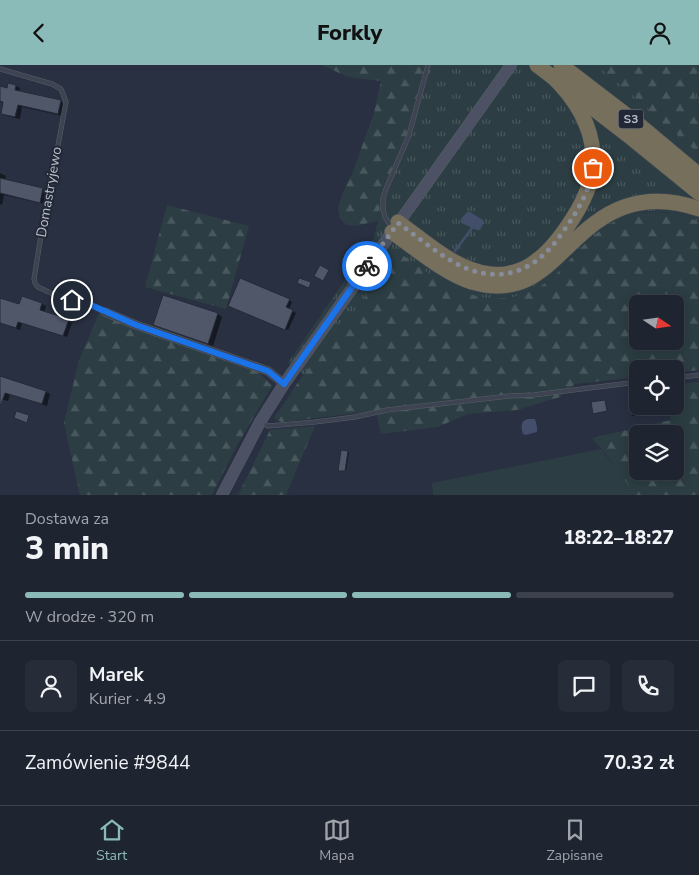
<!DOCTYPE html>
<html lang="pl">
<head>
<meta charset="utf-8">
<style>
	body { margin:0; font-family:"Nunito Sans",sans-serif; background:#272c39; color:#f1f3f6; height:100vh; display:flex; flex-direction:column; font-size:19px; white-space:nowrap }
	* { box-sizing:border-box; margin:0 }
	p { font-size:16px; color:#a1a4ab }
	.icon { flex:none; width:28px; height:28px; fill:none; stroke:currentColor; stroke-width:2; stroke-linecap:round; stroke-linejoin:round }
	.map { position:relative; height:430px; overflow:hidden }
	.sheet { display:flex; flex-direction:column; background:#1f2431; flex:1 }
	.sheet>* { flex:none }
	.needle { width:32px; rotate:103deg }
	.controls { position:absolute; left:629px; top:230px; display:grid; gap:10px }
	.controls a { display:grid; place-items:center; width:55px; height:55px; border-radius:8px; background:#1f2431; box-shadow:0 2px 12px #0003,0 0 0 1px #3c414d; font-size:25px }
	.pin { position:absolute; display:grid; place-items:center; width:42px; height:42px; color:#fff; margin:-21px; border:2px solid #fff; border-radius:50%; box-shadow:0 1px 5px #0007 }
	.courier { position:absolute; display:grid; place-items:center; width:50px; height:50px; margin:-25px; border:4px solid #1a73e8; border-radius:50%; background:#fff; color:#222; box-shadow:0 1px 6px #0007 }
	.overview em { font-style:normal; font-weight:800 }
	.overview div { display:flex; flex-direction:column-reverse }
	.overview { display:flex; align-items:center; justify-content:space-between; height:85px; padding:0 25px }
	h1 { font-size:32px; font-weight:800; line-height:38px }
	.bar { display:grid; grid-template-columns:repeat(4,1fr); gap:8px 5px; align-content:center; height:60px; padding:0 25px }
	.bar i { height:6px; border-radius:4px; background:#3c414d }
	.bar .on { background:#8bbbb9 }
	.bar p { grid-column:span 4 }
	.line { display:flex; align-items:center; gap:12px; padding:0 25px; border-top:1px solid #3c414d }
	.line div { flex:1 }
	.round { display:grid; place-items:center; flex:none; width:52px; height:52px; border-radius:8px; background:#272c39 }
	header { display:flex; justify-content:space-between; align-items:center; height:65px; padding:0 25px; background:#8bbbb9; color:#111; font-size:22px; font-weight:800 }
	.tabs { display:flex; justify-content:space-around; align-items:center; height:70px; border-top:1px solid #3c414d; background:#1f2431; font-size:14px; color:#a1a4ab }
	.tabs a { display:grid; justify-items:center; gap:2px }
	.tabs .on { color:#8bbbb9 }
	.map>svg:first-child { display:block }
	.grass { fill:url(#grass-tufts) }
	.forest { fill:url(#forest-firs); fill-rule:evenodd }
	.garden { fill:#2c3e43 }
	.water { fill:#424e6a }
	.shadow { fill:#0007 }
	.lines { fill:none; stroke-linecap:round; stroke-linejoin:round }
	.stream { stroke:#424e6a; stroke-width:2.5 }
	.building { fill:#505769; stroke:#242a38 }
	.lane-casing { stroke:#585e6b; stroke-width:5 }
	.street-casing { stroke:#585e6b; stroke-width:9 }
	.secondary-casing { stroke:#585e6b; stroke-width:12 }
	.highway-casing { stroke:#454b58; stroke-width:16 }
	.lane { stroke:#3d4351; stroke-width:4 }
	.street { stroke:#3d4351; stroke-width:8 }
	.secondary { stroke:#4c5163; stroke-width:11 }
	.highway { stroke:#766f5b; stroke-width:15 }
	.done { stroke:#878c9b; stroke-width:5; stroke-dasharray:0 9 }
	.route { stroke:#1a73e8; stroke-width:6 }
	.labels { text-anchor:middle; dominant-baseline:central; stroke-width:4; stroke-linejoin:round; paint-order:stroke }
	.shield { fill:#222836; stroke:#8c919e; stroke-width:1 }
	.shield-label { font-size:12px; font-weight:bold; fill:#babecb }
	.street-label { font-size:14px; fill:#babecb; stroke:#222836 }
</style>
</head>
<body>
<header><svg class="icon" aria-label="back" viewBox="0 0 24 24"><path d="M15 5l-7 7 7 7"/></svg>Forkly<svg class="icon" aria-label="person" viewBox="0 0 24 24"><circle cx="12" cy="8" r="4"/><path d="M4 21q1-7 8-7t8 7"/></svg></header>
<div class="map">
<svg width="699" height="430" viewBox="0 0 699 430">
	<defs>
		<pattern id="grass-tufts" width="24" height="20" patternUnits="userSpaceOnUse" patternTransform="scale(1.25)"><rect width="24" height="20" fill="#2c3e43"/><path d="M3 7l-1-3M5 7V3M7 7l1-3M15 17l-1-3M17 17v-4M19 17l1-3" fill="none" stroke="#48585d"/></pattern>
		<pattern id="forest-firs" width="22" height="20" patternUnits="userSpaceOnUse" patternTransform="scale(1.25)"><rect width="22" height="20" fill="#2c3e43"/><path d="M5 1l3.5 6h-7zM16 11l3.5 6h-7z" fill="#48585d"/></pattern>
	</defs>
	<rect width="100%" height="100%" fill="#293041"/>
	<!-- grass -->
	<path class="grass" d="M425 0H699V157C654 136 619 147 584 179 573 190 564 202 552 213 537 227 513 235 492 234 460 231 423 207 394 193L341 264 303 310 288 298 374 173 378 156 381 131 407 69Z"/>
	<!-- forest -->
	<path class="forest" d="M322 0H425L407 69 381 131 378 156 355 161 347 160 340 154 338 143 342 130 352 109 374 48 381 16 348 12Z
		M596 0H697L694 29 699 48V89L630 28Z
		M167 140 249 161 226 244 145 222Z
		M656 147C672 147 685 151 699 157V305L675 308V304H638L637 312 575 319 560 332 517 345 468 349 438 362 381 369 376 346 281 357 274 353 303 310 341 264 394 193 398 191H404C441 217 480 246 527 228 536 224 546 219 553 212 573 193 590 169 615 156 628 149 642 147 656 147ZM638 239H675V276H638Z
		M100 246 178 279 255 304 272 321 235 384 212 430H80L64 358 79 295Z
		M699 317V430H633L608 392 592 373 671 355 669 341H675V319ZM638 369H675V406H638Z
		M315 361 286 430H238L270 365Z"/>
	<!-- garden -->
	<path class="garden" d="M601 384 636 430H433L432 418Z"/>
	<!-- water -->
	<path class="water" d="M467 147H470L483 155V159L480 165H477L461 158V154Z
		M528 354H535L537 362V367L529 369 526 370 523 369C521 363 520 356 528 354Z"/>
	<!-- shadow -->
	<path class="shadow" d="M16 21 20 23 19 27 61 37 66 39 63 51 22 42 20 54 7 51 2 48 5 38 0 37V23L8 24Z
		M0 108 6 111 5 116 43 124 47 127 44 139 4 130 2 140 0 139Z
		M0 234 20 241 42 239 46 241 44 248 68 256 72 258 67 272 22 258 20 265 4 259 0 257Z
		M289 235 292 237 289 244 296 248 288 265 233 242Z
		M218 249 222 252 213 281 159 262Z
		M0 313 46 327 50 329 47 341 10 329 8 336 0 334Z
		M631 345H636L637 351H632Z
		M347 387 349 388 346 406H341Z"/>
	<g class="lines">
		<!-- stream -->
		<path class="stream" d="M455 186 472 163"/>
	</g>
	<!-- building -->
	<path class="building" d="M8 18 16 20 15 25 61 35 58 49 18 40 15 52 1 49 3 37 0 36V21L7 23Z
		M0 113 43 123 40 138 0 128Z
		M320 200 329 205 323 216 314 211Z
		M240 213 290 234 286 242 293 245 285 265 228 241Z
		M299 213 311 217 309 223 297 218Z
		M163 230 218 248 208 279 153 260Z
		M22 231 42 238 40 245 69 254 63 271 18 257 16 263 0 258V233L19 239Z
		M0 311 46 326 42 339 5 328 1 340 0 339Z
		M605 335 607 346 593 349 591 337Z
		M16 346 29 350 27 358 14 353Z
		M341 385 348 386 345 406H338Z"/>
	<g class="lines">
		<!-- lane casing -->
		<g class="lane-casing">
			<path id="lane" d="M0 4 52 19 61 24 66 37 54 102 48 127 34 214 35 218 38 222 53 229 91 240 105 247
				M393 161 388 157 385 152 383 144V133L386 124 409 70 428 0
				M675 313 699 310
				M261 357 268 361 315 357 355 352 387 345 509 331 533 330 638 317"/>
		</g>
		<!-- street casing -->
		<g class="street-casing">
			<path id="street" d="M105 247 136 260 268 306 284 319"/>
		</g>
		<!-- secondary casing -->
		<g class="secondary-casing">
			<path id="secondary" d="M222 430 260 357 284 319 511 0"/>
		</g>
		<!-- highway casing -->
		<g class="highway-casing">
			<path id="highway" d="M537 0 629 71 699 128
				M561 0 638 59 699 110
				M398 157C426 177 455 205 490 209 506 211 524 206 536 196 555 183 579 147 587 126 592 114 594 101 593 89 591 58 573 31 551 10
				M392 167C415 183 445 209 472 217 534 235 554 188 595 158 627 134 662 131 699 144"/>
		</g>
		<!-- lane -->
		<use href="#lane" class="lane"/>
		<!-- street -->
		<use href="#street" class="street"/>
		<!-- secondary -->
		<use href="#secondary" class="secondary"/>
		<!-- highway -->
		<use href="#highway" class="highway"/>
	</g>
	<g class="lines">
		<!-- done -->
		<path class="done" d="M367 201 398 158C430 180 466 217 509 208 532 203 547 189 560 171 575 150 589 129 593 103"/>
		<!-- route -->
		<path class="route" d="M72 235 91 240 136 260 268 306 284 319 367 201"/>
	</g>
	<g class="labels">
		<!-- shield labels -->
		<rect class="shield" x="618.5" y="44.5" width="25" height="19" rx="4"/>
		<g class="shield-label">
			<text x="631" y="54">S3</text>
		</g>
		<!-- street labels -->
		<g class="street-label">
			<text transform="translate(49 127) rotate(-80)">Domastryjewo</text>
		</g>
	</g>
</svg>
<div class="controls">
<a><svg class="needle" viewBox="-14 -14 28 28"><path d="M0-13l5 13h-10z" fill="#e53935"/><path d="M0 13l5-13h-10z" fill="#a1a4ab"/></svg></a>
<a><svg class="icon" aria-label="locate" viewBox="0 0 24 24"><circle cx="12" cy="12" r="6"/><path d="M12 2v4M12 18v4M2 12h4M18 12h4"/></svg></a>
<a><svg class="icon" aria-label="layers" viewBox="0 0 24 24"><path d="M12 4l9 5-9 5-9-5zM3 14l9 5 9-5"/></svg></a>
</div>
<div class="pin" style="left:593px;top:103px;background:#ea580c"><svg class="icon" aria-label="bag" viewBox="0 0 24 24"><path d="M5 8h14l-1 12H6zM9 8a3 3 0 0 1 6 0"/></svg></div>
<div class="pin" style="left:72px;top:235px;background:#1f2937"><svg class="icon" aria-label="home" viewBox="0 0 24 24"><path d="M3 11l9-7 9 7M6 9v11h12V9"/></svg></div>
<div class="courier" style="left:367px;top:201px"><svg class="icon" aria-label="bike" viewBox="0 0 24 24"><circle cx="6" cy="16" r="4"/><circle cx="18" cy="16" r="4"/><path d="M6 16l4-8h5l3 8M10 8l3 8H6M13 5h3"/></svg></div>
</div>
<section class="sheet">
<div class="overview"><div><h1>3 min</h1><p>Dostawa za</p></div><em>18:22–18:27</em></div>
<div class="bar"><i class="on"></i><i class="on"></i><i class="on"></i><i></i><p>W drodze · 320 m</p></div>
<div class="line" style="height:90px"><a class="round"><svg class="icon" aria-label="person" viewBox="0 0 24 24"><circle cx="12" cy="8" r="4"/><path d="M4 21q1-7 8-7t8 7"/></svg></a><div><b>Marek</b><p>Kurier · 4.9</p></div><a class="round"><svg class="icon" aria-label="chat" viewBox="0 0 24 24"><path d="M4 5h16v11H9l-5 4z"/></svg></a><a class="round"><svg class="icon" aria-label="phone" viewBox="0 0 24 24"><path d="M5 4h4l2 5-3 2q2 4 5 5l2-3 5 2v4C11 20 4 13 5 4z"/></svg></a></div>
<div class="line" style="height:65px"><div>Zamówienie #9844</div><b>70.32 zł</b></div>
</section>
<nav class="tabs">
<a class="on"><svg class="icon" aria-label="home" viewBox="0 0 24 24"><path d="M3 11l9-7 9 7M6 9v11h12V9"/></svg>Start</a>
<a><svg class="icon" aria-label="map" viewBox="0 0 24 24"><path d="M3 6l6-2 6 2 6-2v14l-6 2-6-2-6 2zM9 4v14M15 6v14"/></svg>Mapa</a>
<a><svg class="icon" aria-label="saved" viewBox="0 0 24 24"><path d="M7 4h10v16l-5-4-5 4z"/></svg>Zapisane</a>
</nav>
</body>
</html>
